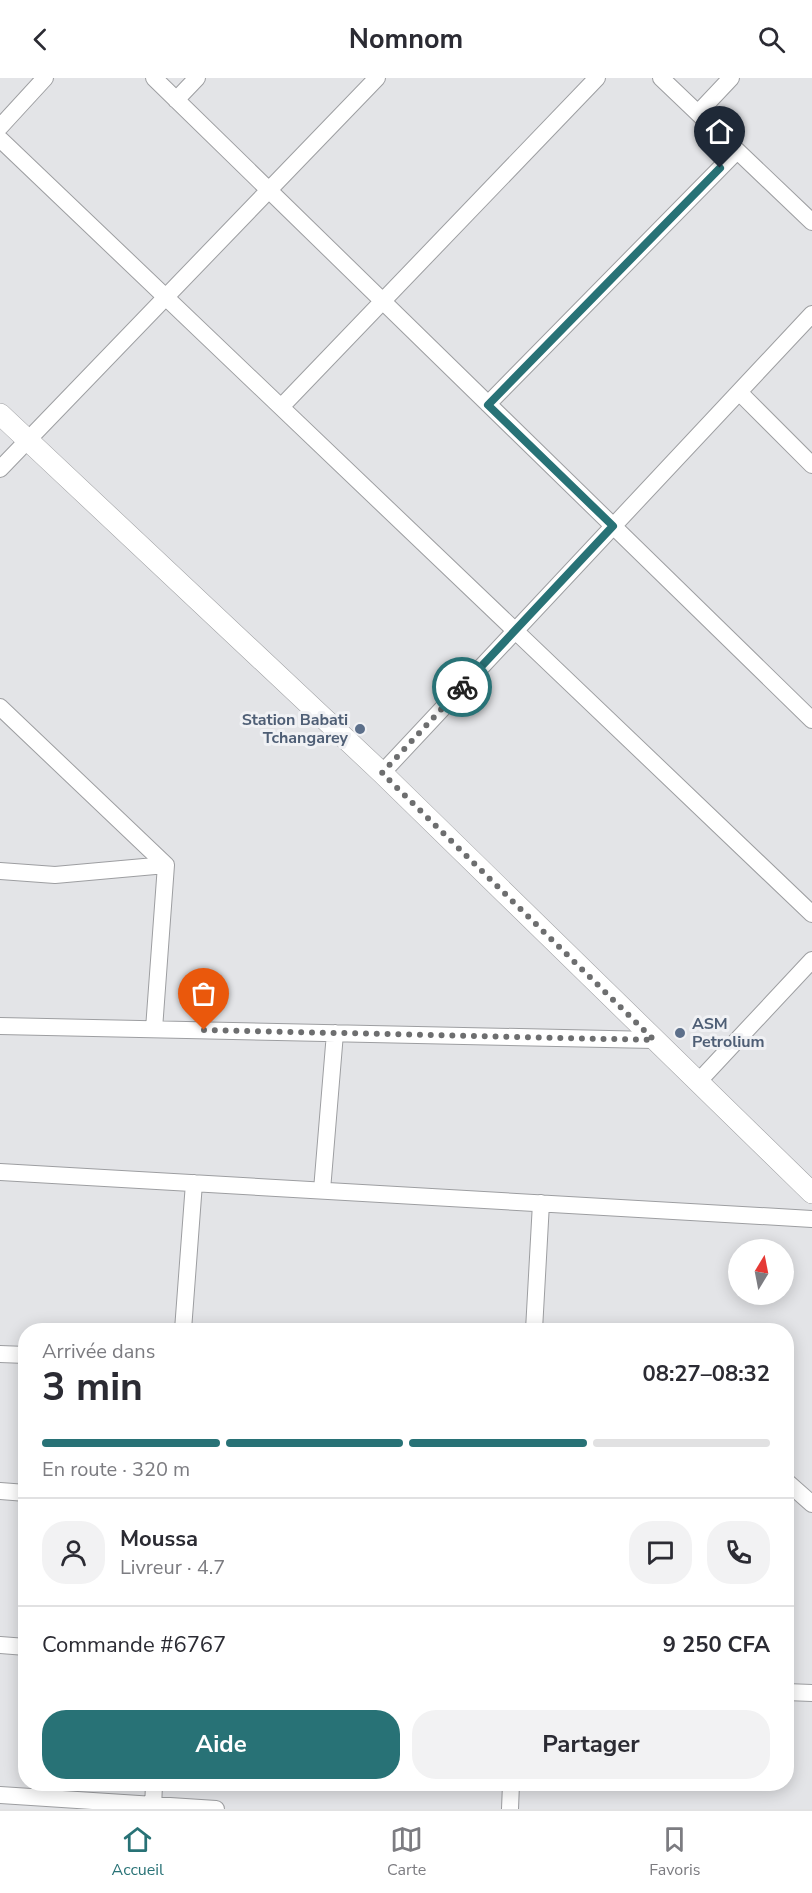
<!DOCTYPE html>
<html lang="fr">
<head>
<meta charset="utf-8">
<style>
	body { margin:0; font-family:"Nunito Sans",sans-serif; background:#f2f2f3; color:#2b2b33; height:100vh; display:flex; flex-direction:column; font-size:22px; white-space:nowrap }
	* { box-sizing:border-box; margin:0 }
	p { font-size:20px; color:#7c7c81 }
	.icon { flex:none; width:33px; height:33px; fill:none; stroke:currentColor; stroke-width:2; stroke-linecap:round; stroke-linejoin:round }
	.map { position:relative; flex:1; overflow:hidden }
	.drawer { position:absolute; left:18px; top:1245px; width:776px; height:468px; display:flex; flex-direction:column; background:#fff; border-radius:24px; box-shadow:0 3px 15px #0003 }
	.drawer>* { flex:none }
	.needle { width:39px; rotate:10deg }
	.buttons { position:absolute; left:728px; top:1161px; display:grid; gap:12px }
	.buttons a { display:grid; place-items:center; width:66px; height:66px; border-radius:50%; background:#fff; box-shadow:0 3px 15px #0003; font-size:30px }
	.pin { position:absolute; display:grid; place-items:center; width:51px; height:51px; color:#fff; margin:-62px -26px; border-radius:50% 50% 50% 0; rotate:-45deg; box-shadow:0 0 6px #0007 }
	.pin .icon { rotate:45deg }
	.courier { position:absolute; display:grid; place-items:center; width:60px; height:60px; margin:-30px; border:4px solid #287276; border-radius:50%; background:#fff; color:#222; box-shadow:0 2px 8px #0007 }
	.summary em { font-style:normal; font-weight:700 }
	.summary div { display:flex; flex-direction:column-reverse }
	.summary { display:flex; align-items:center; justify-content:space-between; height:102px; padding:0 24px }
	h1 { font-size:39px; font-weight:700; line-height:45px }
	.bar { display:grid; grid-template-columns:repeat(4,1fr); gap:9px 6px; align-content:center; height:72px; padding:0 24px }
	.bar i { height:8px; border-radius:4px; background:#e1e1e2 }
	.bar .active { background:#287276 }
	.bar p { grid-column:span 4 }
	.line { display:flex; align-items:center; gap:15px; padding:0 24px; border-top:2px solid #e1e1e2 }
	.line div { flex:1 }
	.round { display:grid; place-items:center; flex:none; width:63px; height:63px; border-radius:24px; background:#f2f2f3 }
	.cta { display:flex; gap:12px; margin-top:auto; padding:12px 24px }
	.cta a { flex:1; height:69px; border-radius:24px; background:#287276; color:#fff; font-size:24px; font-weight:700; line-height:69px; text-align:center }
	.cta a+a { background:#f2f2f3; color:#2b2b33 }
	header { display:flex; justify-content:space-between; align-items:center; height:78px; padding:0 24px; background:#fff; font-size:27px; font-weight:700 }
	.dock { display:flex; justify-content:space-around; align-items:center; height:84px; border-top:2px solid #e1e1e2; background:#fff; font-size:16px; color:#7c7c81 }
	.dock a { display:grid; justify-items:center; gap:3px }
	.dock .active { color:#287276 }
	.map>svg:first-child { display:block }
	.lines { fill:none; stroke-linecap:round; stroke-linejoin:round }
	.minor-casing { stroke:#9d9ea1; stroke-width:18 }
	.major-casing { stroke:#9d9ea1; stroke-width:22 }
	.minor { stroke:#fff; stroke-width:16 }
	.major { stroke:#fff; stroke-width:21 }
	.done { stroke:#6d6e6f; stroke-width:6; stroke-dasharray:0 10.8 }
	.route { stroke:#287276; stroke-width:8 }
	.service-dot { fill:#5c6f8a; stroke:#f0f1f4; stroke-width:2 }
	.labels { text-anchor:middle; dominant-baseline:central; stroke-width:6; stroke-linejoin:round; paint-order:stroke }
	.service-label { font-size:16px; font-weight:bold; fill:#4e5e75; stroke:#f0f1f4; text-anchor:end }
</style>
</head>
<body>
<header><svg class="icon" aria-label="back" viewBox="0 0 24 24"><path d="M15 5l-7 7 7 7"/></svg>Nomnom<svg class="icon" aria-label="search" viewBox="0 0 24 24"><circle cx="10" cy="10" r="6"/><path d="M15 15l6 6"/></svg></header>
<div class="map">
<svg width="812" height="1731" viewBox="0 0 812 1731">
	<rect width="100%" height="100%" fill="#e3e4e7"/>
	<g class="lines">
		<!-- minor casing -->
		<g class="minor-casing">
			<path id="minor" d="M154 0 812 642
				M661 0 812 144
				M176 22 197 0
				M698 35 731 0
				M0 49 45 0
				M0 61 812 836
				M739 314 812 387
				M488 326 737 73
				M281 329 597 0
				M0 391 377 0
				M0 629 166 787 154 951
				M382 695 812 236
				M0 793 55 797 166 787
				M0 948 654 962
				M698 1004 812 882
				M0 1094 812 1141
				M322 1112 335 955
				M183 1252 194 1105
				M534 1252 541 1125
				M0 1276 26 1277
				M786 1403 812 1426
				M0 1413 26 1415
				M0 1567 26 1569
				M786 1614 812 1615
				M0 1717 216 1731
				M153 1731 154 1706
				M510 1731 511 1706"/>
		</g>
		<!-- major casing -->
		<g class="major-casing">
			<path id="major" d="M0 336 382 695 812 1115"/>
		</g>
		<!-- minor -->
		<use href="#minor" class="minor"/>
		<!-- major -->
		<use href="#major" class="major"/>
	</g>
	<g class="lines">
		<!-- done -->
		<path class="done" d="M204 952 654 962 382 695 462 609"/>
		<!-- route -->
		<path class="route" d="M462 609 613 448 488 327 720 90"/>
	</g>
	<!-- markers -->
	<g class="service-dot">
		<circle cx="360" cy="651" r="6"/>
		<circle cx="680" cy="955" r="6"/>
	</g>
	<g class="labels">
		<!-- service labels -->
		<g class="service-label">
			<text x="348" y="642">Station Babati<tspan x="348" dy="18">Tchangarey</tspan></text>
			<text x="692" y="946" text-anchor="start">ASM<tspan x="692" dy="18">Petrolium</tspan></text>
		</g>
	</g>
</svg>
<div class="buttons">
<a><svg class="needle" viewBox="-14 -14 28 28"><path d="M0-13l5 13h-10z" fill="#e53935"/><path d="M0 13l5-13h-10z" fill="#7c7c81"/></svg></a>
</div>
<div class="pin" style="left:204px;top:952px;background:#ea580c"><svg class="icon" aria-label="bag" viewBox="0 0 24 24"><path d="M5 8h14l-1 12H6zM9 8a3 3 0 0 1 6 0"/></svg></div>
<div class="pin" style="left:720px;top:90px;background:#1f2937"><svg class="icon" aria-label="home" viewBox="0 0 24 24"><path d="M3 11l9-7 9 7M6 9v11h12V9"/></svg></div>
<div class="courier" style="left:462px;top:609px"><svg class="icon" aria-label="bike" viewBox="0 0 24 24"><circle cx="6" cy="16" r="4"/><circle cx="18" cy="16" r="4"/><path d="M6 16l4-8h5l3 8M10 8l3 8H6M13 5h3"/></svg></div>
<section class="drawer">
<div class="summary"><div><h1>3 min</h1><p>Arrivée dans</p></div><em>08:27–08:32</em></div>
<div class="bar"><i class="active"></i><i class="active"></i><i class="active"></i><i></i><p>En route · 320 m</p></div>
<div class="line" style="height:108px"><a class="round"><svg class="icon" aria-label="person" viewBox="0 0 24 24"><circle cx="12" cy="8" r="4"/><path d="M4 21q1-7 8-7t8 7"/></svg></a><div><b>Moussa</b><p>Livreur · 4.7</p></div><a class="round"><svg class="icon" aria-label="chat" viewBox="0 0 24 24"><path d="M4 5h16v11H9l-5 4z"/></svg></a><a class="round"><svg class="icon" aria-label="phone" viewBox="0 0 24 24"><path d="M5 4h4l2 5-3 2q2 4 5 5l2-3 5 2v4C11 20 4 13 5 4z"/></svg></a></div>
<div class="line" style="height:78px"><div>Commande #6767</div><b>9 250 CFA</b></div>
<div class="cta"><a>Aide</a><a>Partager</a></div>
</section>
</div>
<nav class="dock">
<a class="active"><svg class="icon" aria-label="home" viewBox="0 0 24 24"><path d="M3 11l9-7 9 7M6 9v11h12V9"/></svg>Accueil</a>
<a><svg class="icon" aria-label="map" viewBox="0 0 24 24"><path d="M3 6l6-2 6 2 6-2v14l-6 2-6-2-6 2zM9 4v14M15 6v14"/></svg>Carte</a>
<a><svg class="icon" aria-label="saved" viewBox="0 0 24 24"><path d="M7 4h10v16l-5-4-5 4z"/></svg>Favoris</a>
</nav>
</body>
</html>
